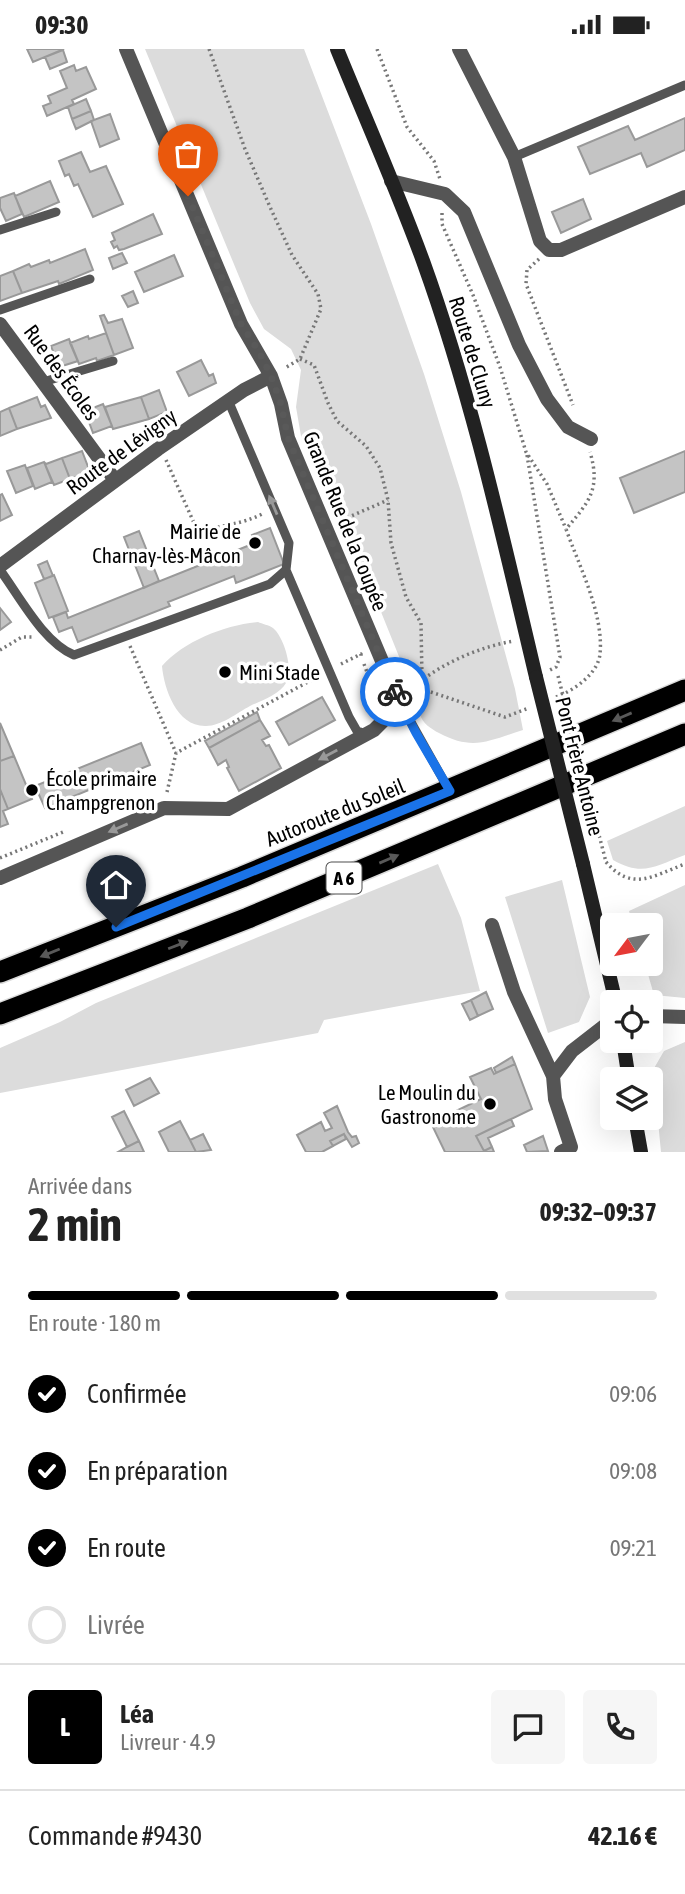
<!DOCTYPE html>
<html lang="fr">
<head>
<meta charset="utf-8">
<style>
	body { margin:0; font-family:"Asap Condensed",sans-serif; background:#f6f6f6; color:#222; height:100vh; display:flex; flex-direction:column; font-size:26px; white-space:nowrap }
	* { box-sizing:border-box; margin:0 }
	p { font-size:23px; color:#767676 }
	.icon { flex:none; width:38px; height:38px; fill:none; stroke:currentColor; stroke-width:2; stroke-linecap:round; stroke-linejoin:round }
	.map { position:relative; height:1103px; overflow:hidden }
	.details { display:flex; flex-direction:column; background:#fff; flex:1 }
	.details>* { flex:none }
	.needle { width:46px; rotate:238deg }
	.controls { position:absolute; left:600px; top:864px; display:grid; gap:14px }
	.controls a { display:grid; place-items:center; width:63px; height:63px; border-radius:7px; background:#fff; box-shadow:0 7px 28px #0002; font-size:35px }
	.pin { position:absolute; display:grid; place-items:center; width:60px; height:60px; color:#fff; margin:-72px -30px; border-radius:50% 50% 50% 0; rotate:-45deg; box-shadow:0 0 7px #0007 }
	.pin .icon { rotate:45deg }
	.courier { position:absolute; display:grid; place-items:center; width:70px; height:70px; margin:-35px; border:5px solid #1a73e8; border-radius:50%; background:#fff; color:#222; box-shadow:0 2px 9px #0007 }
	.overview em { font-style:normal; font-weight:700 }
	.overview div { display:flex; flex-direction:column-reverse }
	.overview { display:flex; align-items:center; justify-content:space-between; height:119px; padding:0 28px }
	h1 { font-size:46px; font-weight:700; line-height:52px }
	.bar { display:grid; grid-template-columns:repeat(4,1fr); gap:10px 7px; align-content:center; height:84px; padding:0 28px }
	.bar i { height:9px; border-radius:5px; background:#e0e0e0 }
	.bar .active { background:#000 }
	.bar p { grid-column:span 4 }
	.line { display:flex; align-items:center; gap:18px; padding:0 28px; border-top:2px solid #e0e0e0 }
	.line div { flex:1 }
	.round { display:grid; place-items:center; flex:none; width:74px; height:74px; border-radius:7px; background:#f6f6f6 }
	ol { padding:0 28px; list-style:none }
	li { display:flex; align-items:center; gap:21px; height:77px }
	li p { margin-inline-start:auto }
	li .icon { padding:7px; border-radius:50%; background:#000; color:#fff; stroke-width:4 }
	li:last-child { color:#767676 }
	li i { width:38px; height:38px; border:4px solid #e0e0e0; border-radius:50% }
	.status { display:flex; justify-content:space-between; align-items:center; height:49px; padding:0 35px; background:#fff; direction:ltr }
	.status svg { height:19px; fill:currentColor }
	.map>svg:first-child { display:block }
	.green { fill:#dcdcdc }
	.building { fill:#c4c4c4; stroke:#999; stroke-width:2 }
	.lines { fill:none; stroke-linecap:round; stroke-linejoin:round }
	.highway-casing { stroke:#dbdbdb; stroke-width:24 }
	.path { stroke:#777; stroke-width:3.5; stroke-dasharray:2 3.5; stroke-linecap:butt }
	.lane { stroke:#555; stroke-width:9 }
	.street { stroke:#555; stroke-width:14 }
	.secondary { stroke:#222; stroke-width:14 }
	.highway { stroke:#000; stroke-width:21 }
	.path-bridge { stroke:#777; stroke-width:3.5; stroke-dasharray:2 3.5; stroke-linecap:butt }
	.secondary-bridge { stroke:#222; stroke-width:14 }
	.oneway { fill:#999 }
	.oneway2 { fill:#595959 }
	.done { stroke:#595959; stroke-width:7; stroke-dasharray:0 12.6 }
	.route { stroke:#1a73e8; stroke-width:9 }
	.poi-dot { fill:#000; stroke:#fff; stroke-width:2.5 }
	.labels { text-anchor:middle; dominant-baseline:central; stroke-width:7; stroke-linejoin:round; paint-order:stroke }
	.shield { fill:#fff; stroke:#4c4c4c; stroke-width:2 }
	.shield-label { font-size:19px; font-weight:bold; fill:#000 }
	.street-label { font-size:21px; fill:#000; stroke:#fff }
	.poi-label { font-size:21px; fill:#000; stroke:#fff; text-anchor:end }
</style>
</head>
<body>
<div class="status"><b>09:30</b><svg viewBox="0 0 49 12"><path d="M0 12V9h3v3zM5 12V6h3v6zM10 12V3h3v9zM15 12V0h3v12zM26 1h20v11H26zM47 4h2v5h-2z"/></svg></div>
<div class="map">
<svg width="685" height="1103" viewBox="0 0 685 1103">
	<rect width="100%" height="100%" fill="#fff"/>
	<!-- green -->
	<path class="green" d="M145 0H304L371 175 424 325 461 443 515 640 523 681C488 692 473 702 439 684 431 680 422 674 420 665 419 660 422 654 421 649 418 637 408 626 402 615L311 389 302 393 296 358 301 321 291 300 264 280 250 254Z
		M258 573C262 575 269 576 273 579 284 588 294 621 286 634 280 645 261 652 250 657 237 664 221 677 206 677 177 678 164 640 162 617 184 592 225 576 258 573Z
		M685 757V806C655 817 643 828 613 811L607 792Z
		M438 815 461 869 480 942 324 971 318 984 0 1044V999L60 973 96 954Z
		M562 831 590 948 579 973 548 984 505 848Z
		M685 836V949L654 946 645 915H651V877H633L629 862Z
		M685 993V1103H661L653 1021 664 1002Z"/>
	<!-- building -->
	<path class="building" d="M27 0H64L33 13Z
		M63 1 67 13 50 20 45 8Z
		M74 16 76 22 86 18 96 40 72 51 74 55 47 67 43 57 51 54 48 47 67 39 60 22Z
		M86 50 91 62 72 70 68 58Z
		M91 62 94 71 76 80 72 70Z
		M110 65 119 90 100 98 91 72Z
		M685 69V101L647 118 641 104 590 125 578 98 628 77 635 91Z
		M81 103 90 123 106 117 123 155 93 168 78 135 74 137 69 125 65 127 59 112Z
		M50 132 59 153 24 168 15 147Z
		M14 144 22 165 6 172 0 159V149Z
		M583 150 591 170 561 184 552 163Z
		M153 165 162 185 124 200 119 201 117 197 114 199 111 193 115 191 112 184Z
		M85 200 93 221 59 235 58 232 22 244 13 222 29 215 31 218 49 211 50 214Z
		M122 204 127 214 113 220 109 209Z
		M174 206 183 227 144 243 135 223Z
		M13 222 22 244 0 252V227Z
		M133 242 138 254 128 258 122 247Z
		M104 266 108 274 122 270 133 299 114 306 100 267Z
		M106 284 114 306 97 312 96 309 79 315 70 294 88 287 89 290Z
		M69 290 78 312 59 318 51 297Z
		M201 311 209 327 213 325 216 334 189 347 177 323Z
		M159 341 167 363 149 370 141 348Z
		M37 348 41 358 45 356 51 369 17 380 9 359Z
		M141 348 149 370 113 380 105 358Z
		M103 355 112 377 93 384 85 362Z
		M9 359 17 380 0 387V363Z
		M82 402 90 423 70 430 62 409Z
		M685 402V443L634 464 620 429Z
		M62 409 70 430 54 436 44 413 46 415Z
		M44 413 52 433 35 440 27 419Z
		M25 416 33 437 16 444 7 422Z
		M2 445 12 466 0 472V446Z
		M270 479 284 515 236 534 234 527 168 553 170 557 78 593 72 578 59 583 53 568 66 563 68 569 255 494 252 486Z
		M139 482 159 532 144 539 124 488Z
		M47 512 53 527 44 530 38 516Z
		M54 526 68 562 49 569 35 534Z
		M0 559 11 573 0 581Z
		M322 648 335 671 289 696 276 673Z
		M257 663 260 671 209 699 205 692Z
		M260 671 270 687 262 691 266 697 269 696 281 719 239 742 227 719 229 718 226 711 218 716 209 699Z
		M0 674 14 707 0 712Z
		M141 694 150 716 45 759 35 737Z
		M14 707 32 750 8 760 0 740V712Z
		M0 740 8 760 3 762 8 775 0 778Z
		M486 943 493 960 478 967 471 951Z
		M471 951 478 967 470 971 462 955Z
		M512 1008 515 1015 496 1024 494 1019Z
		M515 1015 532 1060 476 1087 484 1102 492 1098 494 1103H445L431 1074 481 1050 470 1028 491 1019 494 1025Z
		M150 1029 159 1044 134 1057 126 1041Z
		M337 1057 348 1083 352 1088 356 1087 359 1094 352 1098 344 1085 330 1092 333 1097 322 1103H306L297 1086 321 1073 325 1082 332 1079 324 1064Z
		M124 1062 139 1092 127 1098 112 1068Z
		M511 1070 514 1077 488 1089 492 1098 484 1102 476 1087Z
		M180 1072 190 1091 196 1103H169L159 1083Z
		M203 1085 211 1101 196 1103 190 1091Z
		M344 1085 346 1090 333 1097 330 1092Z
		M543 1087 548 1102 527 1103 524 1096Z
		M139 1092 144 1103H118L127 1098Z"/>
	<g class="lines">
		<!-- highway casing -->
		<g class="highway-casing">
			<path id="highway" d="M0 923 242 828 685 641
				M0 965 248 869 685 685"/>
		</g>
		<!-- path -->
		<path class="path" d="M209 0 245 100 270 158 292 206 318 245 321 260 300 310 285 319
			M377 0 407 78 434 112 440 130
			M442 164V175L473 246 500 318 526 403 547 435 566 480
			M539 210 527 221 526 235 573 356
			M300 310 314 316 328 354 337 372 366 397 380 419 388 451 391 494 406 548 421 574 422 630
			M527 406 560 608 556 618 550 621
			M166 411 198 483C221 476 240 476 262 465
			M342 471 388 451
			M130 597 176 704
			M0 601 22 588H33
			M341 615 361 605V607
			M364 615 371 634 374 633
			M411 640C438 616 478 598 514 592
			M410 646 425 641 505 668 529 659
			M556 648C573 642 598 625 600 605 604 565 579 517 566 480 589 453 601 440 590 403
			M167 743 176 704 319 627
			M0 809 63 783
			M606 813C632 843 653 827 685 815"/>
		<!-- lane -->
		<path class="lane" d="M514 108 685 36
			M0 181 56 163
			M0 261 90 230
			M43 333 113 312
			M228 351 289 494 286 521 349 668 357 682 367 685
			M0 521C20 548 43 593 74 606L270 535 286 521
			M398 650 449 741"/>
		<!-- street -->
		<path class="street" d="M459 0 514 108 540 192 549 201H561L685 148
			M391 132 445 145 464 163 519 296 547 350 568 378 591 390
			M0 275 115 431
			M0 517 158 400 244 341 271 327
			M0 829 164 759 228 760 374 681 393 662 398 650 288 389 281 355 271 327 241 275 126 0
			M492 876 514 943 553 1027
			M651 967 685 968
			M561 1103 571 1098 555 1050 553 1027 572 1002 612 971"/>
		<!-- secondary -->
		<path class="secondary" d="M337 0C366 71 397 141 423 212 472 348 503 489 536 628
			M583 815 616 954
			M623 992 629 1031
			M635 1069 641 1103"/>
		<!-- highway -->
		<use href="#highway" class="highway"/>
		<!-- path-bridge -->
		<path class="path-bridge" d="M558 627 606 813"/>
		<!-- secondary-bridge -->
		<path class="secondary-bridge" d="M536 628 583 815"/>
	</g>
	<!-- one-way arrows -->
	<defs><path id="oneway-solid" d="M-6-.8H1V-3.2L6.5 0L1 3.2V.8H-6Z" transform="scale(1.75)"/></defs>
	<g class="oneway">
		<use href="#oneway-solid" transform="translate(273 456) rotate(-113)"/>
		<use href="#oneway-solid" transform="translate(328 706) rotate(152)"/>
		<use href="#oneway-solid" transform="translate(118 779) rotate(157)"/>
	</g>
	<g class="oneway2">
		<use href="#oneway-solid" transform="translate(622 668) rotate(157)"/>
		<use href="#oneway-solid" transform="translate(389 810) rotate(-23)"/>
		<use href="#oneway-solid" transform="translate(178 896) rotate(-21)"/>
		<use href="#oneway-solid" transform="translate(50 904) rotate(158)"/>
	</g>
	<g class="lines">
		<!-- done -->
		<path class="done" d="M188 147 241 275 258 301 271 327 281 355 288 389 395 643"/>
		<!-- route -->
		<path class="route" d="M116 878 450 742 416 684 395 643"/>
	</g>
	<!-- markers -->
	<g class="poi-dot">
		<circle cx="255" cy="494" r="7"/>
		<circle cx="225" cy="623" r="7"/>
		<circle cx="32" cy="741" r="7"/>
		<circle cx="490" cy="1055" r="7"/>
	</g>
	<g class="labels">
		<!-- shield labels -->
		<rect class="shield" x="326.5" y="813.5" width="35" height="31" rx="5"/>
		<g class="shield-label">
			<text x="344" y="829">A 6</text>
		</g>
		<!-- street labels -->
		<g class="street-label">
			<text transform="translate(473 303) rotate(73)">Route de Cluny</text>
			<text transform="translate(62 323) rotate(54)">Rue des Écoles</text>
			<text transform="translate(121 402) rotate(-36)">Route de Lévigny</text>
			<text transform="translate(346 472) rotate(68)">Grande Rue de la Coupée</text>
			<text transform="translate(580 717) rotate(76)">Pont Frère Antoine</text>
			<text transform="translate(335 763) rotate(-22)">Autoroute du Soleil</text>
		</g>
		<!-- poi labels -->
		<g class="poi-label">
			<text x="241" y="482">Mairie de<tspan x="241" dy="24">Charnay-lès-Mâcon</tspan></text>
			<text x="239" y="623" text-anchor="start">Mini Stade</text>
			<text x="46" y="729" text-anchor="start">École primaire<tspan x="46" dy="24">Champgrenon</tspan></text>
			<text x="476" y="1043">Le Moulin du<tspan x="476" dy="24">Gastronome</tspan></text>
		</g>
	</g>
</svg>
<div class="controls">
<a><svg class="needle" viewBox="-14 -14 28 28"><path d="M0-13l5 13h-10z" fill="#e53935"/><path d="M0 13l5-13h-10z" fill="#767676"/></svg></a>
<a><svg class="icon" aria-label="locate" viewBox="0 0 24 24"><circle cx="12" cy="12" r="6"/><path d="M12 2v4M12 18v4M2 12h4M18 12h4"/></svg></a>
<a><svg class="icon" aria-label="layers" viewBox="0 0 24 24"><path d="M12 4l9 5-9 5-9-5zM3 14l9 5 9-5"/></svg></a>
</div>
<div class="pin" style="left:188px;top:147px;background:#ea580c"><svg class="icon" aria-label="bag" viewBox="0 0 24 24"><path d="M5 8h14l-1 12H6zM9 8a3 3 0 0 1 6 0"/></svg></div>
<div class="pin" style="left:116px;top:878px;background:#1f2937"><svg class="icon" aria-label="home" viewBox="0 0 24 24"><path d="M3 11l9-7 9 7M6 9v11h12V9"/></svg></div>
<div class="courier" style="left:395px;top:643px"><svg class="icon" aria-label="bike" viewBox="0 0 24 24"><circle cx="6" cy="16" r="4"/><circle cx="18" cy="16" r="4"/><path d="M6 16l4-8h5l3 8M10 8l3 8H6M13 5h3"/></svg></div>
</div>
<section class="details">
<div class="overview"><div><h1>2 min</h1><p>Arrivée dans</p></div><em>09:32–09:37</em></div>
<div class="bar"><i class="active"></i><i class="active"></i><i class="active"></i><i></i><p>En route · 180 m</p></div>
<ol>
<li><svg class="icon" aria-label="check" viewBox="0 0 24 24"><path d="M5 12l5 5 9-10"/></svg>Confirmée<p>09:06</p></li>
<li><svg class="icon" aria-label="check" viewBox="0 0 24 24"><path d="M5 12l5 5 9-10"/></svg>En préparation<p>09:08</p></li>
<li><svg class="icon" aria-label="check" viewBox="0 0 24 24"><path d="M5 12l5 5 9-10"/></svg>En route<p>09:21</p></li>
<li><i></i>Livrée</li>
</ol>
<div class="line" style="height:126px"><b class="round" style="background:#000;color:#fff">L</b><div><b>Léa</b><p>Livreur · 4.9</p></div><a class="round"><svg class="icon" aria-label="chat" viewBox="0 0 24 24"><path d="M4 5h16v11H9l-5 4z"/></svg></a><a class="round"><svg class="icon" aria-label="phone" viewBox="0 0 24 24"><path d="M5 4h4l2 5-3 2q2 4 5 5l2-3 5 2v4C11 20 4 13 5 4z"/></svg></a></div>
<div class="line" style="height:91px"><div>Commande #9430</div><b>42.16 €</b></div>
</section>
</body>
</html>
